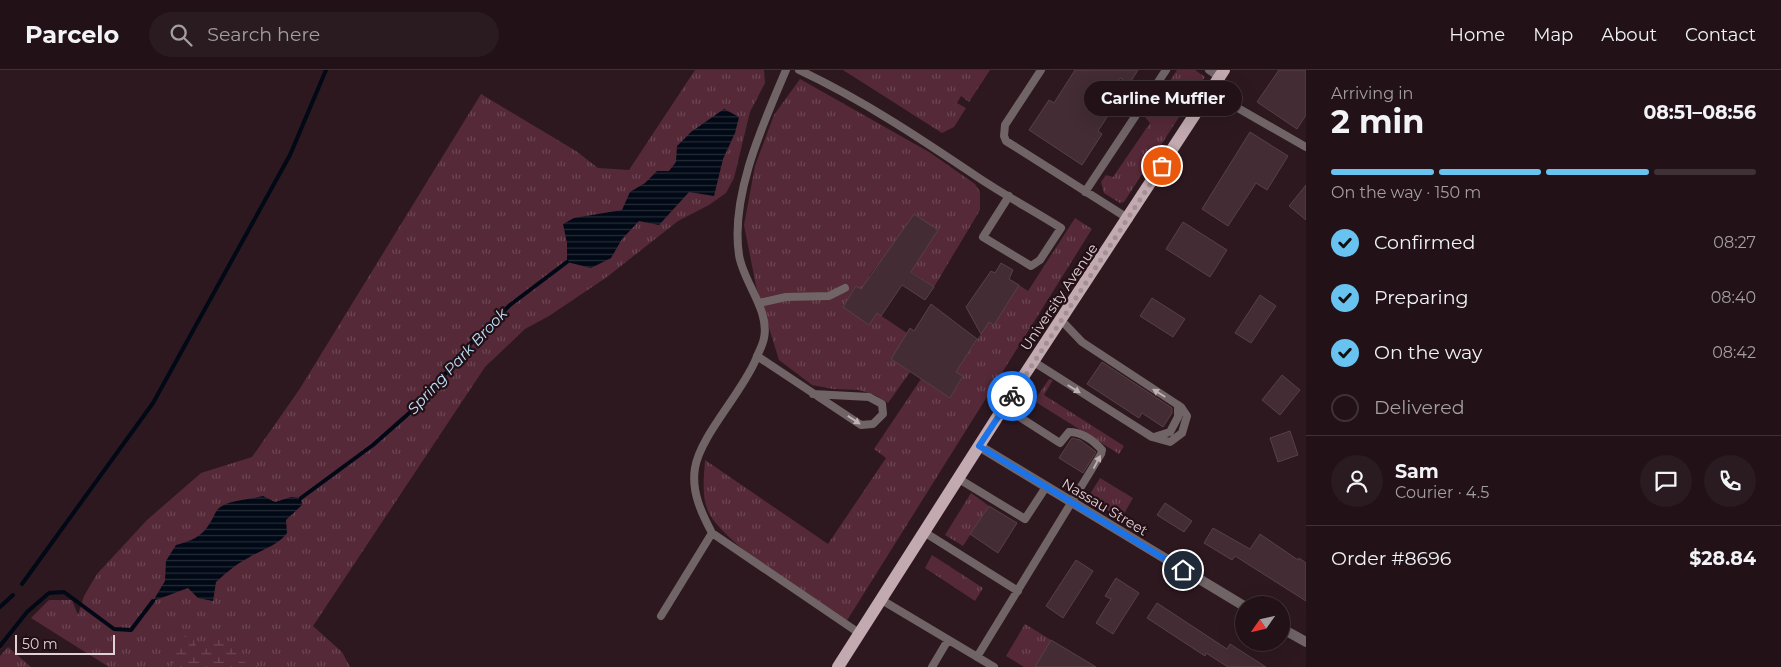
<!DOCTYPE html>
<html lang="en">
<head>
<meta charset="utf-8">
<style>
	body { margin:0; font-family:Montserrat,sans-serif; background:#2a1b20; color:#f1f3f6; height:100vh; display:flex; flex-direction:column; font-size:19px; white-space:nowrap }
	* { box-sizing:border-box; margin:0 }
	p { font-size:16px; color:#a29ea1 }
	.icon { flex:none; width:28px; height:28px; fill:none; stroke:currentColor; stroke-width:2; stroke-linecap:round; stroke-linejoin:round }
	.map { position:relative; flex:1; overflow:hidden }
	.panel { display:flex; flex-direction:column; background:#221217; width:475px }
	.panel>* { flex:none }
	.needle { width:32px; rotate:236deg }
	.buttons { position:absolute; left:1235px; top:526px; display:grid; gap:10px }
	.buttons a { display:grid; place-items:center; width:55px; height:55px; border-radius:50%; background:#221217; box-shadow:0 5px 20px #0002,0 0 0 1px #3f3236; font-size:25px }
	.scale { position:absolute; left:15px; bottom:12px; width:100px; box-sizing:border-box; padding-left:5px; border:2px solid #e0d1d5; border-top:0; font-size:14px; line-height:18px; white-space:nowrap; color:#e0d1d5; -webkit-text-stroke:4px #230f16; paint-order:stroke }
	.pin { position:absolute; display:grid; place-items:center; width:42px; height:42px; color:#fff; margin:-21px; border:2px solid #fff; border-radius:50%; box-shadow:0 1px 5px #0007 }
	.courier { position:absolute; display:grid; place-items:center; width:50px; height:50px; margin:-25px; border:4px solid #1a73e8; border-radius:50%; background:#fff; color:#222; box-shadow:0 1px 6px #0007 }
	.bubble { position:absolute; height:35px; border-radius:18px; background:#221217; box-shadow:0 5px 20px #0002,0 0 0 1px #3f3236; font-size:16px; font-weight:700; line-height:35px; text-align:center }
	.summary em { font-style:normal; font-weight:700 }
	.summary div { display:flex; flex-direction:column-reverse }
	.summary { display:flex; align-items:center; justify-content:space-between; height:85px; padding:0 25px }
	h1 { font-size:32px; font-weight:700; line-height:38px }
	.bar { display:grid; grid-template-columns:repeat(4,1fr); gap:8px 5px; align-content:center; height:60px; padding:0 25px }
	.bar i { height:6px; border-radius:4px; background:#3f3236 }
	.bar .selected { background:#69c3f1 }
	.bar p { grid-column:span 4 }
	.line { display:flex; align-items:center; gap:12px; padding:0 25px; border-top:1px solid #3f3236 }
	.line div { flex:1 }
	.round { display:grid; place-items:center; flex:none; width:52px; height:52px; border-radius:26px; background:#2a1b20 }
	ol { padding:0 25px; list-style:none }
	li { display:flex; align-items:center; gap:15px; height:55px }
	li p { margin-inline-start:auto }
	li .icon { padding:5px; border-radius:50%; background:#69c3f1; color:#111; stroke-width:4 }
	li:last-child { color:#a29ea1 }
	li i { width:28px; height:28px; border:2px solid #3f3236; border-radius:50% }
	header { display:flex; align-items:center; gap:30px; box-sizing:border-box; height:70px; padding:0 25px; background:#221217; border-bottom:1px solid #3f3236 }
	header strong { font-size:24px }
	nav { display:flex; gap:28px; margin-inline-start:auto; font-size:18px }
	.search { width:350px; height:45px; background:#2a1b20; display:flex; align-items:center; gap:12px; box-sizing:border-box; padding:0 18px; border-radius:28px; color:#a29ea1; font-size:19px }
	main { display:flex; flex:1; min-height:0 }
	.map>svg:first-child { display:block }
	.grass { fill:url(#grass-tufts) }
	.wetland { fill:url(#wetland-marsh) }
	.water { fill:url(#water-rules) }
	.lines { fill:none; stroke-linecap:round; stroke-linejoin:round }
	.stream { stroke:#000915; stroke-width:4 }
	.building { fill:#432c33; stroke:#584047 }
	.service { stroke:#706467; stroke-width:8 }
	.tertiary { stroke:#706467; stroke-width:10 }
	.primary { stroke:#c2aab0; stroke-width:12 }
	.oneway { fill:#beb0b4 }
	.done { stroke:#a19095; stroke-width:5; stroke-dasharray:0 9 }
	.route { stroke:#1a73e8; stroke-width:6 }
	.labels { text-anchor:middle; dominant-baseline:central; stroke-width:4.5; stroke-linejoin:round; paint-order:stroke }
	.street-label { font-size:14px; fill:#e0d1d5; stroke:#230f16 }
	.water-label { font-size:15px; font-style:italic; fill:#bce5fc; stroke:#230f16 }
</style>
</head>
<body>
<header>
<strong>Parcelo</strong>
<div class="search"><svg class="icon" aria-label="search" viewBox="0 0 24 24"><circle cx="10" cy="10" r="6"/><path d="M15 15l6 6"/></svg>Search here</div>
<nav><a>Home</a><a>Map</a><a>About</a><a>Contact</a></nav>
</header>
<main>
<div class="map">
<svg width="1306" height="597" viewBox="0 0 1306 597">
	<defs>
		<pattern id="grass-tufts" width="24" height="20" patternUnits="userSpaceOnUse" patternTransform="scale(1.25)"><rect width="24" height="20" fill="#552938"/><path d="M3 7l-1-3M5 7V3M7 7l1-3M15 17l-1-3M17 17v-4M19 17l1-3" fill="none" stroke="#6d4754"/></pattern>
		<pattern id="wetland-marsh" width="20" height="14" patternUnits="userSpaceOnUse" patternTransform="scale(1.25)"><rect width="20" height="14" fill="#552938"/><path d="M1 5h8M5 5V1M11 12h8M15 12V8" fill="none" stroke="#6d4754"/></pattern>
		<pattern id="water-rules" width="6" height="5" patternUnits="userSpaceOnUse" patternTransform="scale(1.25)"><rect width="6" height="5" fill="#000915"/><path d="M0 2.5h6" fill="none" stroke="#252c36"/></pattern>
	</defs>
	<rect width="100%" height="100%" fill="#2d181f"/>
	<!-- grass -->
	<path class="grass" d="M695 0H764L765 13 750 42 734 108 726 123 709 135 678 151 607 207 549 246 525 259 485 297 313 556 342 582 350 597H109L31 548 49 530H72L78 545 84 526 97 504 147 450 201 403 252 387 299 320 481 24 576 81 598 98 629 100Z
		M843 0H990L969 32 961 26 957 33 966 38 954 57 942 63Z
		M1177 0H1195L1205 7 1124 132 1120 133 1104 123 1101 112 1106 105 1113 107 1150 53 1145 47Z
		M800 9 929 82 975 114 980 122V140L934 217 902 195 895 206 878 194 869 206 873 209 865 221 856 216 843 237 869 255 877 243 907 263 892 289 910 302 888 333 875 325 859 320 833 319 812 315 779 290 756 216 744 155 755 96 774 45Z
		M1075 148 1092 159 846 552C814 529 725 475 709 443 701 427 704 408 705 390L828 474 886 388 874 379 921 309 950 328 963 307 956 302 982 262 976 257 982 248 994 255 1019 215 1028 221Z
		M1049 309 1053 310 1044 325 1124 376 1119 384 1034 331Z
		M1100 408 1133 428 1121 449 1088 427Z
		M971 423 989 436 963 476 945 465Z
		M932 485 983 518 975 531 925 498Z
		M1025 554 1051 570 1035 597H1024L1006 586Z
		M8 577 31 597H0V586Z"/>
	<!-- wetland -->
	<path class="wetland" d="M186 565 193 567 196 576 203 579 219 569 230 572 243 592 262 597 275 594 280 597H171L177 575Z"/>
	<!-- water -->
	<path class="water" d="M724 39 739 47 735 63 723 89 714 126 689 122 659 155 639 151 622 169 611 188 591 198 567 192V173L563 154 574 148 622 140 630 122 645 113 657 101H669L676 92 677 76 691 62Z
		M263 426 275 432 291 427 301 428 302 435 286 450 287 463C277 476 263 479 248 488 236 494 226 503 216 512L213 531 198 528 188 518 153 531 165 511 166 491 176 475C191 471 202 467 210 453 213 449 215 442 218 439 228 429 250 430 263 426Z"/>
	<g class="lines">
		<!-- stream -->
		<path class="stream" d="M301 428 373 375 424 330 467 277 510 235 567 192
			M22 514 153 333 290 85 326 0
			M0 537 13 525
			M0 576 27 542 49 523 64 522 114 559 131 560 153 531"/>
	</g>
	<!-- building -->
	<path class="building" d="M1075 0H1138L1129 14 1120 8 1098 41 1107 47 1098 61 1102 64 1082 95 1029 60 1049 30 1054 33Z
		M1279 0H1306V45L1297 59 1257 32Z
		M1250 62 1288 86 1267 120 1256 113 1228 156 1202 139Z
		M1306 115V150L1289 136Z
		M914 144 938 160 911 202 934 217 925 230 902 215 881 246 877 243 869 255 843 237 856 216 861 219Z
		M1183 152 1227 180 1210 207 1166 179Z
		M1001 193 1013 200 1009 209 1019 215 994 255 989 252 981 264 966 237 991 201 995 203Z
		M1260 225 1276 236 1251 273 1235 263Z
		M1152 228 1185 249 1173 267 1140 246Z
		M931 234 977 269 956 302 963 306 950 328 891 289 910 258 914 261Z
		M1102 292 1172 338V343L1163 357 1142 343 1139 348 1087 314Z
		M1282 305 1300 320 1280 345 1262 330Z
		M1290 361 1298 385 1278 392 1270 368Z
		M1072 368 1080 370 1096 382 1083 403 1059 388Z
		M1165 433 1192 451 1184 462 1157 445Z
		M989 436 1017 453 998 483 970 464Z
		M1213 458 1250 479 1260 464 1298 490 1299 488 1306 493V531L1235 486 1232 490 1204 473Z
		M1076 490 1093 501 1063 548 1046 536Z
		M1116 508 1139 523 1113 564 1096 553 1111 529 1105 526Z
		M1157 533 1227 579 1230 574 1266 597H1228L1206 583 1205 586 1147 548Z
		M1051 570 1096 597H1035Z"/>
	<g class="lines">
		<!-- service -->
		<path class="service" d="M786 0C763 54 730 126 739 185 743 212 770 240 764 268 763 275 758 283 756 289 742 323 700 366 695 398 691 422 702 444 712 463L859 563
			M799 0C863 30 921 69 979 108 1006 126 1034 141 1061 158L1040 190 1031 196 983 167 1009 126
			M1041 0 1005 55 1004 66 1006 71 1129 149
			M1209 0 1219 7
			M1210 22 1306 77
			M1085 122 1166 0
			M759 233 786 227 829 226 845 218
			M757 286 861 355 873 354 883 344 882 334 869 327 813 324
			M1034 292 1152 367 1170 372 1182 363 1187 346 1181 337 1082 272 1061 250
			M1154 367 1170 362 1178 347V335
			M959 409 1025 449 1046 417
			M924 462 1018 521
			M880 529 994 597
			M661 546 712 463
			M977 587 1101 384 1102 380C1093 370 1082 362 1069 362L1060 373 1004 337
			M932 597 948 570"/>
		<!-- tertiary -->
		<path class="tertiary" d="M979 376 1244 536
			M1281 558 1306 572"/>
		<!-- primary -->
		<path class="primary" d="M838 597 1021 310 1224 0"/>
	</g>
	<!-- one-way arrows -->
	<defs><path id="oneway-solid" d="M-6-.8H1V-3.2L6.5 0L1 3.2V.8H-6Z" transform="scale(1.25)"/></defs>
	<g class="oneway">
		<use href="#oneway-solid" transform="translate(1074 319) rotate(32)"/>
		<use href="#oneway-solid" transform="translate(1159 323) rotate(-148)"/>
		<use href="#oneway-solid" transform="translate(854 350) rotate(33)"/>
		<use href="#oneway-solid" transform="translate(1097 392) rotate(-62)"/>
	</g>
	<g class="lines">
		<!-- done -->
		<path class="done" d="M1012 326 1162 96"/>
		<!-- route -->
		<path class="route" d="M1012 326 979 376 1183 500"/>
	</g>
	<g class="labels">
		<!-- street labels -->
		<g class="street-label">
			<text transform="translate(1059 227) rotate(-56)">University Avenue</text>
			<text transform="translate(1105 437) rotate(31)">Nassau Street</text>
		</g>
		<!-- water labels -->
		<g class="water-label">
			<text transform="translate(457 291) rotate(-47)">Spring Park Brook</text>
		</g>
	</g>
</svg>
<div class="buttons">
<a><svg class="needle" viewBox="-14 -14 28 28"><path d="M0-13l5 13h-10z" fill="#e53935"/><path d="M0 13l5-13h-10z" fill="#a29ea1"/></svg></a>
</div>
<div class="scale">50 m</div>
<div class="pin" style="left:1162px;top:96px;background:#ea580c"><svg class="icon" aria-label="bag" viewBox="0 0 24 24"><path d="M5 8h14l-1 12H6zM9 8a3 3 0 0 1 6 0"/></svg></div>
<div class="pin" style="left:1183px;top:500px;background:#1f2937"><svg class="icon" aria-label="home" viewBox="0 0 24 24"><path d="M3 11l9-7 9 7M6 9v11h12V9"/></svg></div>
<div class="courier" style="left:1012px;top:326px"><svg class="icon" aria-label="bike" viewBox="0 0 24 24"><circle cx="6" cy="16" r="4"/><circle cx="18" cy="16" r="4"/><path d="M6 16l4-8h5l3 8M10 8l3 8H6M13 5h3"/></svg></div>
<div class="bubble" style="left:1084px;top:11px;width:158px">Carline Muffler</div>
</div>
<section class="panel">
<div class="summary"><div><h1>2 min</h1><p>Arriving in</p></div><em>08:51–08:56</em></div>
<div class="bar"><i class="selected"></i><i class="selected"></i><i class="selected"></i><i></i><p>On the way · 150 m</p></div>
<ol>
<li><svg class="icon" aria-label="check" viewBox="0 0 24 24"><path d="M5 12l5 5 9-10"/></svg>Confirmed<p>08:27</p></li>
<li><svg class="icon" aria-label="check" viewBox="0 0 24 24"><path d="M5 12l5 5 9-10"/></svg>Preparing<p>08:40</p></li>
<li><svg class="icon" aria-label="check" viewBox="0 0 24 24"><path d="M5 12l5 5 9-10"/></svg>On the way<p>08:42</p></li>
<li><i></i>Delivered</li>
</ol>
<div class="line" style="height:90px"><a class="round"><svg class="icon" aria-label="person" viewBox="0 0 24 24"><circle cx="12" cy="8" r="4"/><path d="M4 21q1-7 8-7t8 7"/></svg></a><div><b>Sam</b><p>Courier · 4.5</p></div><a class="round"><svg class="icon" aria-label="chat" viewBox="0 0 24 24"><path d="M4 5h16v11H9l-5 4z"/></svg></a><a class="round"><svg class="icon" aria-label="phone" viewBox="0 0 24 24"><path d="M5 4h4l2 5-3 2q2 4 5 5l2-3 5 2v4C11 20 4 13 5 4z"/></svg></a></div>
<div class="line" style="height:65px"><div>Order #8696</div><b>$28.84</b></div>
</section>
</main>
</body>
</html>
